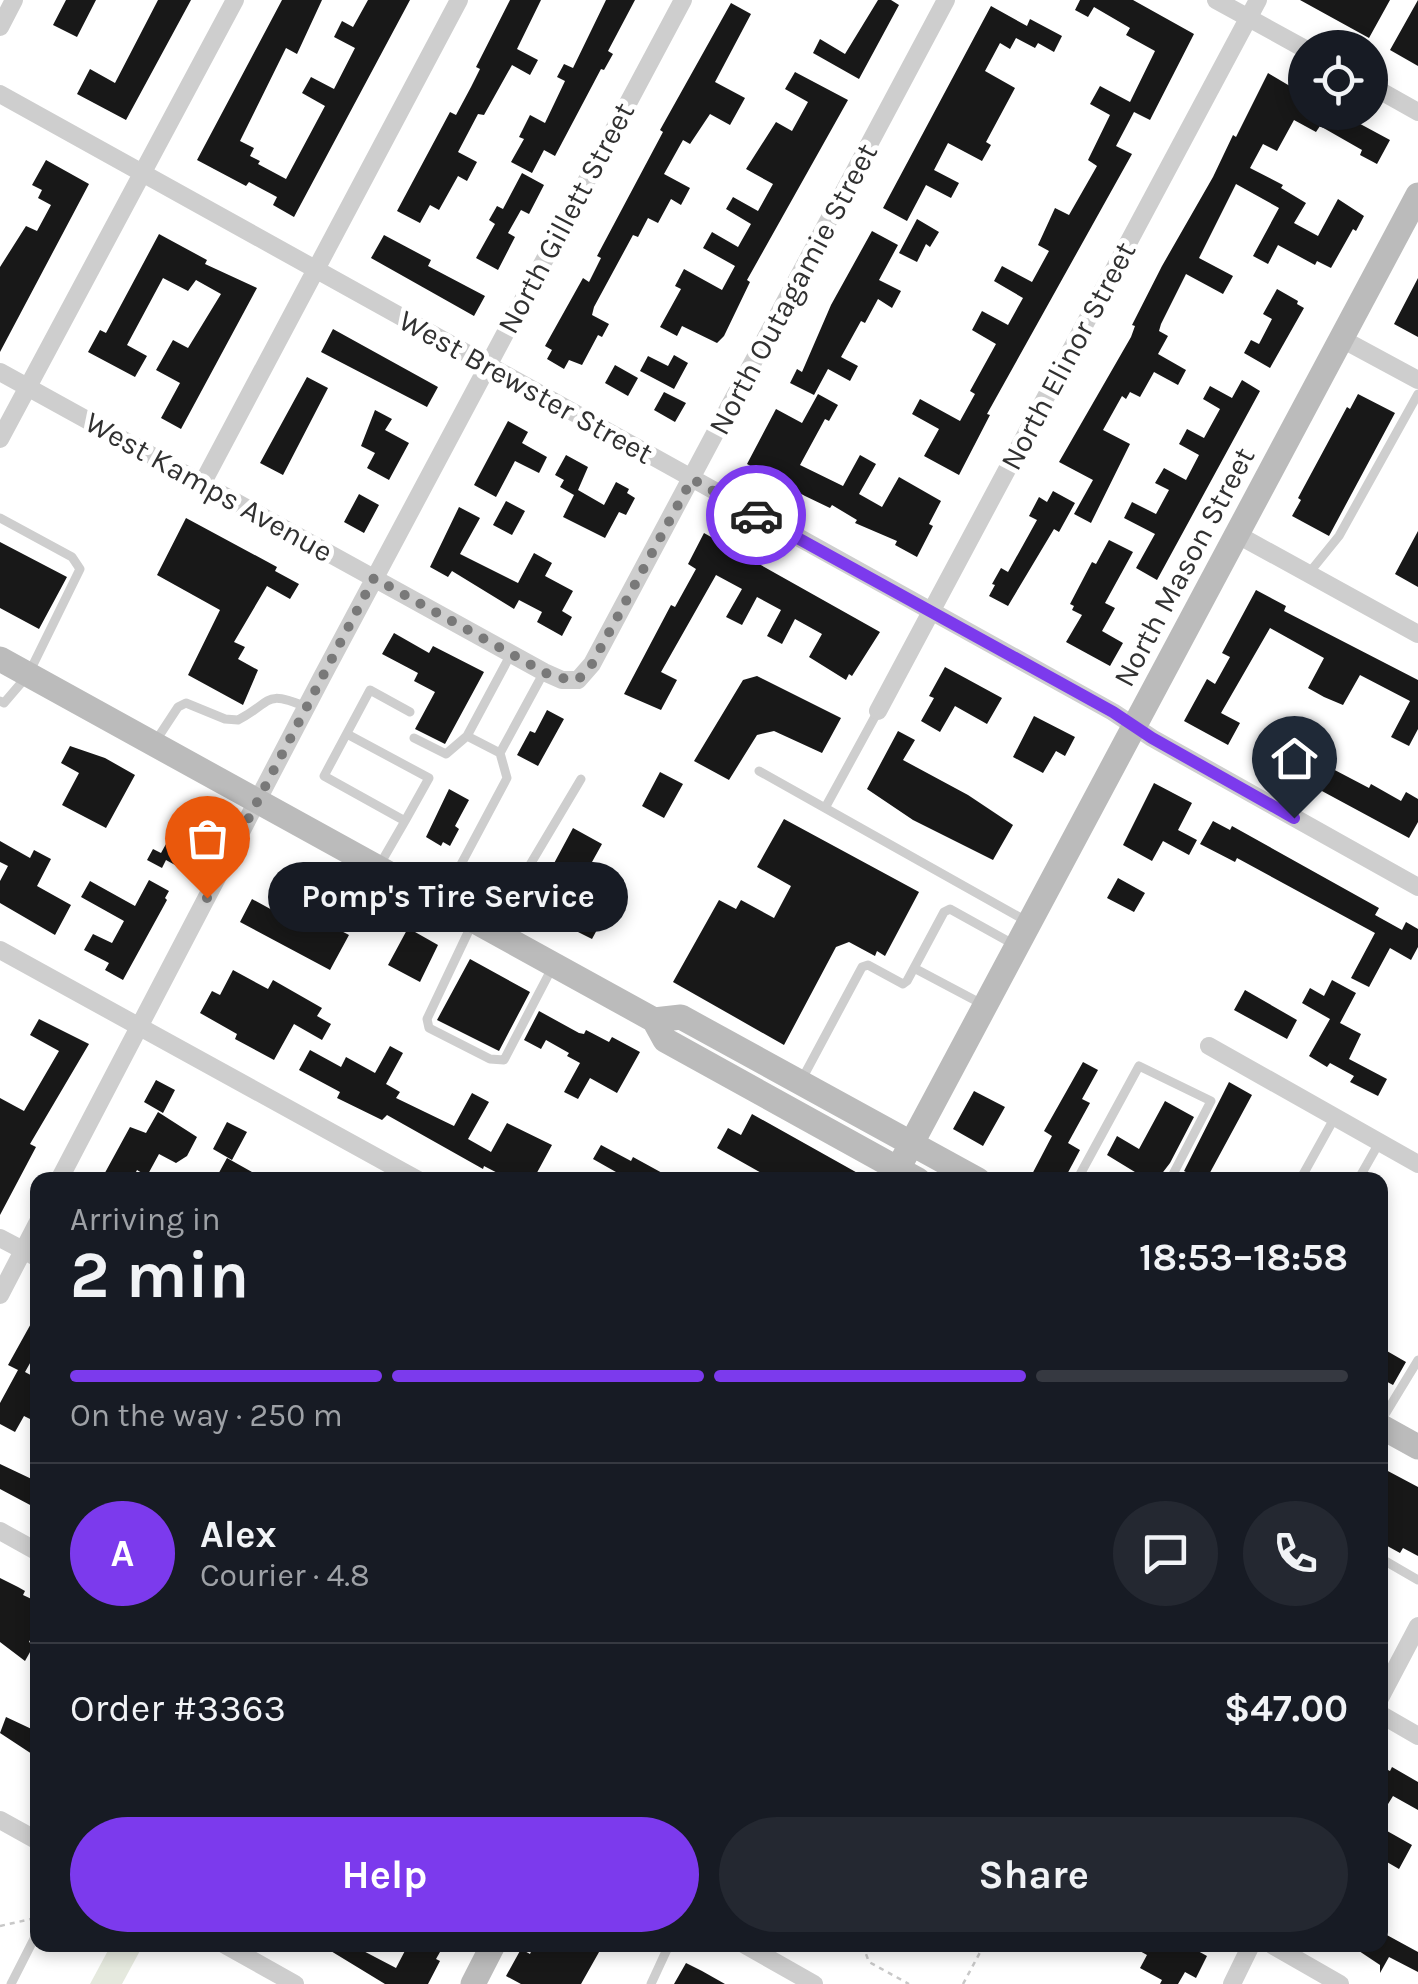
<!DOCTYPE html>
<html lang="en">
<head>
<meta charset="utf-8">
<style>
	body { margin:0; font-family:Karla,sans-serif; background:#242831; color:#f1f3f6; height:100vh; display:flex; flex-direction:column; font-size:38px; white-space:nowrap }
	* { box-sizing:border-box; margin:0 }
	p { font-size:32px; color:#9ea1a6 }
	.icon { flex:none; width:55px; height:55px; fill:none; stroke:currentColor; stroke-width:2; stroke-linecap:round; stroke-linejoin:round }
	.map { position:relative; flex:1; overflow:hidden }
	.side { position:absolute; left:30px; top:1172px; width:1358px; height:780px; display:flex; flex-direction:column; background:#171b24; border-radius:20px; box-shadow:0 5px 15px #0003 }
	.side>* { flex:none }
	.tools { position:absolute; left:1288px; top:30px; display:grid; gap:20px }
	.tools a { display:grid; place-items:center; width:100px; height:100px; border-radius:50%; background:#171b24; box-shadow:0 5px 15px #0003; font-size:50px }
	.pin { position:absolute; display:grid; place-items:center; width:85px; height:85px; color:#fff; margin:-102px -42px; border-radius:50% 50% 50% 0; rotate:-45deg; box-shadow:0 0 10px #0007 }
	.pin .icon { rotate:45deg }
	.courier { position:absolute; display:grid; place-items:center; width:100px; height:100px; margin:-50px; border:8px solid #7c3aed; border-radius:50%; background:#fff; color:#222; box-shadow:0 2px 12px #0007 }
	.bubble { position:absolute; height:70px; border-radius:35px; background:#171b24; box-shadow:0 5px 15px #0003; font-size:32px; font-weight:700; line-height:70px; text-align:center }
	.summary em { font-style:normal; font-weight:700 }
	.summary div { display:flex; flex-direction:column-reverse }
	.summary { display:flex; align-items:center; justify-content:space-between; height:170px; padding:0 40px }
	h1 { font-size:65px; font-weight:700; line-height:75px }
	.bar { display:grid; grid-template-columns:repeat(4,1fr); gap:15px 10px; align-content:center; height:120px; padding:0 40px }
	.bar i { height:12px; border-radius:8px; background:#363941 }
	.bar .current { background:#7c3aed }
	.bar p { grid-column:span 4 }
	.line { display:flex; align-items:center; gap:25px; padding:0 40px; border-top:2px solid #363941 }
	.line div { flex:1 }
	.round { display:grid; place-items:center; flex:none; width:105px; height:105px; border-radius:52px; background:#242831 }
	.primary-button { display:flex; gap:20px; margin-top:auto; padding:20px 40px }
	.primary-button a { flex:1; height:115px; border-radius:60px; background:#7c3aed; color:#fff; font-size:40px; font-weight:700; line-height:115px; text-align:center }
	.primary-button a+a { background:#242831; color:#f1f3f6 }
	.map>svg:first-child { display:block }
	.green { fill:#e5e9de }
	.building { fill:#181818 }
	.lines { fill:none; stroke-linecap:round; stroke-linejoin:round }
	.path { stroke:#c8c8c8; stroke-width:2.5; stroke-dasharray:5 5; stroke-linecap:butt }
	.service { stroke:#cecece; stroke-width:9 }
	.minor { stroke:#cecece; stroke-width:18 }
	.secondary { stroke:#bbb; stroke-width:25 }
	.done { stroke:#797979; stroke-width:10; stroke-dasharray:0 18 }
	.route { stroke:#7c3aed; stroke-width:12 }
	.labels { text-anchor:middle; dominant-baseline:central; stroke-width:10; stroke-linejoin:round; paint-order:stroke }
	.street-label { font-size:30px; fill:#313131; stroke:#fff }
</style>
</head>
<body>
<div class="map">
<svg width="1418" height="1984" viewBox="0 0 1418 1984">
	<rect width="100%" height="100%" fill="#fff"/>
	<!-- green -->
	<path class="green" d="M111 1945 142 1947 122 1984H90Z"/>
	<!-- building -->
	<path class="building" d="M66 0H96L77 37 53 25Z
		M158 0H191L126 120 77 94 90 69 115 83Z
		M282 0H322L297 54 286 48 240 141 254 148 250 156 260 161 258 164 286 179 325 106 302 93 311 77 334 89 355 48 334 37 342 21 353 27 368 0H410L294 217 273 205 277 197 249 182 246 186 197 160Z
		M510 0H541L517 49 538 60 530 75 512 65 484 115 478 114 458 152 477 162 467 181 458 176 439 210 430 205 420 223 397 211 450 112 456 115 471 87 480 69 476 67Z
		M606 0H635L608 51 613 54 604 70 601 69 555 156 544 150 532 173 511 162 524 139 519 137 530 115 545 123 565 81 557 77 564 64 573 68Z
		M878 0H891L899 5 859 79 813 53 820 39 845 54Z
		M1080 0H1133L1194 34 1150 120 1134 112 1116 146 1132 154 987 414 990 415 959 475 924 456 939 429 912 414 920 399 960 421 975 394 970 391 996 344 972 330 982 311 1008 325 1023 298 994 281 1002 266 1032 282 1049 251 1038 245 1055 208 1069 215 1097 166 1088 160 1110 115 1090 104 1100 86 1130 102 1155 51 1126 35 1130 28 1094 7 1088 17 1075 10Z
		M1300 0H1390L1369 38Z
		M1418 0V66L1390 50Z
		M731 3 751 14 715 82 745 98 730 125 710 114 690 144 683 140 664 174 690 188 681 205 671 199 658 223 648 218 638 237 633 235 594 307 592 315 609 324 602 337 598 335 582 365 569 360 564 369 547 359 552 350 545 346 583 278 589 282 601 258 597 256 663 132 660 130Z
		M991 6 1027 26 1030 19 1062 36 1054 52 1038 43 1035 48 1016 38 1010 49 1000 43 985 71 1015 88 986 142 991 145 982 161 948 143 934 170 959 183 951 198 926 185 907 221 883 208Z
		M795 72 848 100 747 280 750 282 724 336 717 343 682 326 677 336 660 327 681 289 675 286 684 269 722 290 735 266 703 248 712 232 738 247 751 224 726 209 733 197 758 211 773 184 746 169 776 122 792 131 808 102 785 89Z
		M1268 73 1305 95V112H1338L1390 140 1377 164 1360 155 1362 150 1320 126 1316 132 1294 120 1277 151 1263 144 1250 168 1283 185 1281 188 1306 203 1294 223 1318 236 1338 199 1364 216 1356 231 1353 229 1331 268 1317 261 1315 265 1278 245 1268 264 1253 256 1279 208 1236 184 1199 258 1233 276 1223 294 1186 274 1161 324 1159 331 1168 336 1158 354 1186 370 1178 385 1154 372 1140 397 1130 392 1126 399 1122 396 1103 430 1130 444 1091 523 1074 514 1093 480 1059 462 1131 337 1135 326 1132 325 1162 266 1213 177 1233 135 1236 137Z
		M46 160 89 184 0 352V267L26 226 37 231 51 205 38 198 42 190 32 185Z
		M522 173 544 185 529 214 521 210 508 233 515 237 498 270 476 258 495 224 489 220 497 206 503 209Z
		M917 219 939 232 930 247 926 244 917 262 899 253Z
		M872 231 898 245 879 280 901 291 892 308 878 299 865 323 861 321 841 357 858 366 850 381 828 369 814 395 790 383 797 369 802 372 831 305Z
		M159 234 207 260 205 264 257 288 181 429 161 418 180 383 156 370 173 340 188 348 221 294 196 280 188 291 163 278 127 345 147 356 135 377 88 352 100 330 106 333Z
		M384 235 431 260 428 266 485 296 474 316 371 258Z
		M1418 278V337L1394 324Z
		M1277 289 1298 301 1297 304 1304 308 1270 368 1244 353 1251 340 1259 344 1272 319 1263 314Z
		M333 329 438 387 427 407 321 352Z
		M674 355 688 363 674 389 640 371 648 356 668 366Z
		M615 365 638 378 628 396 605 383Z
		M307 377 328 388 283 475 260 463Z
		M1242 380 1260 391 1157 580 1136 568 1155 534 1124 518 1132 502 1156 514 1169 490 1155 483 1164 468 1186 480 1199 455 1179 444 1187 429 1204 438 1220 409 1203 399 1210 386 1232 398Z
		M664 392 686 403 675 422 654 410Z
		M818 394 838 405 829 421 825 419 800 465 843 486 860 455 876 464 859 494 882 507 899 477 941 501 929 524 933 526 917 557 895 545 897 541 855 523 857 520 832 505 830 508 805 496 747 464 776 409 802 423Z
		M1358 394 1395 413 1329 536 1292 516 1301 500 1298 498 1347 407 1350 409Z
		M375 410 392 419 385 430 409 443 389 480 367 468 375 453 361 446Z
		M508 421 528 432 522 443 547 457 539 473 515 461 496 497 474 485Z
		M566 455 588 467 578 490 604 505 616 482 629 489 627 493 635 498 626 515 619 512 605 538 563 517 574 495 560 487 564 480 555 475Z
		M1053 491 1075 503 1059 532 1054 529 1008 606 989 596 995 585 992 584 1001 568 1008 572 1037 520 1029 516 1039 497 1047 502Z
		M359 494 379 505 364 533 344 522Z
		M506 501 525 511 512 535 493 525Z
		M459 507 480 518 460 554 518 583 534 553 552 563 545 576 573 591 562 611 572 617 562 636 537 622 542 612 519 600 514 609 452 571 448 577 430 567Z
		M186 518 277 567 275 571 299 584 290 599 267 586 234 642 245 647 238 659 258 670 243 705 188 675 220 610 157 575Z
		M1418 531V587L1395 574Z
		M704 533 880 632 852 676 849 674 846 680 809 657 822 634 795 619 782 644 767 636 781 610 757 597 742 625 726 617 742 589 716 575 661 672 677 680 661 710 624 694 671 605 675 607 696 569 688 564Z
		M1109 540 1133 552 1105 603 1115 608 1102 631 1123 643 1110 666 1066 642 1082 615 1072 610 1074 606 1070 604 1092 562 1096 564Z
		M0 542 67 577 39 629 0 608Z
		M1256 590 1286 606 1284 611 1418 680V729L1409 746 1391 737 1410 701 1360 675 1343 705 1324 697 1308 688 1324 658 1270 628 1221 713 1240 723 1228 745 1184 721 1207 679 1215 684 1230 657 1222 653Z
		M394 633 429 653 433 646 484 672 445 744 415 729 435 692 414 681 418 673 382 654Z
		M945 667 1002 698 987 724 955 706 940 732 921 721 934 698 929 696Z
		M757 676 841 718 822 753 774 731 757 735 729 780 694 761 743 680Z
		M547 710 564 719 538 766 517 755 530 731 535 733Z
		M1034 716 1075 737 1065 756 1056 751 1043 773 1013 757Z
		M898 731 915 740 903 760 968 795 1013 825 993 860 913 820 867 789Z
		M1270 732 1315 757 1319 748 1335 757 1329 767 1369 788 1371 784 1401 801 1406 792 1418 799V822L1409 838 1257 756Z
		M70 746 105 758 135 775 106 828 62 805 79 773 61 763Z
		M660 772 683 784 664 818 642 806Z
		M1154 783 1192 803 1178 830 1197 840 1189 855 1163 841 1152 861 1123 845Z
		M449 789 469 800 455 826 459 829 450 846 443 842 441 846 426 837Z
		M186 808 205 818 202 824 204 825 184 870 166 860 162 868 147 860 153 849 161 853Z
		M784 819 919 892 885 956 877 951 875 956 849 942 836 947 784 1045 673 982 719 900 736 909 741 900 774 918 791 886 757 867Z
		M1213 821 1230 830 1232 826 1379 908 1375 915 1402 930 1406 922 1418 929V947L1411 960 1390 948 1369 987 1351 978 1375 933 1237 858 1235 862 1200 844Z
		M573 828 602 844 592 862 624 880 592 939 530 908Z
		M0 841 30 858 34 850 51 859 37 886 71 905 55 935 0 903V881L8 866 0 862Z
		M1118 878 1145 893 1134 912 1107 898Z
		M149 880 169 891 165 898 167 900 123 980 105 970 109 963 84 950 93 934 112 943 124 921 81 897 90 881 135 906Z
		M306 890 314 894 311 915 349 935 330 970 240 922 252 899 285 917 293 901Z
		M408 928 438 945 420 982 388 965Z
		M470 959 530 992 499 1051 437 1020Z
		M233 970 268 989 273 980 322 1008 317 1016 331 1024 322 1040 294 1024 274 1060 235 1039 237 1034 200 1013 212 991 220 995Z
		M1332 980 1356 993 1340 1023 1361 1034 1349 1059 1387 1079 1378 1096 1350 1082 1354 1076 1330 1063 1327 1067 1309 1056 1330 1019 1302 1003 1310 988 1324 996Z
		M1245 990 1297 1020 1287 1039 1234 1010Z
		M539 1011 579 1033 584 1034 586 1030 609 1042 612 1037 640 1052 617 1093 590 1078 578 1099 564 1092 580 1063 567 1056 569 1053 546 1040 541 1049 524 1040Z
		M39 1019 89 1044 30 1144 36 1147 0 1215V1098L24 1111 59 1051 30 1035Z
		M390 1046 403 1053 386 1084 400 1092 396 1098 454 1126 472 1093 489 1102 468 1139 491 1152 507 1123 552 1145 533 1180H511L484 1166 483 1169 387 1115 382 1120 337 1098 340 1092 299 1070 310 1050 341 1067 346 1057 375 1073Z
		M1083 1062 1098 1070 1082 1099 1090 1103 1068 1143 1080 1150 1064 1180H1029L1052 1136 1044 1131Z
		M156 1080 175 1090 163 1113 144 1102Z
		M1229 1082 1252 1095 1206 1180H1201L1184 1171Z
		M974 1091 1005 1107 983 1146 953 1129Z
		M1165 1101 1194 1117 1170 1163 1157 1180H1148L1107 1155 1117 1136 1139 1149Z
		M158 1112 197 1137 187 1156 176 1163 159 1154 147 1176 137 1170 132 1180H101L130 1127 146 1133Z
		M752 1114 870 1180H774L717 1148 728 1128 741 1135Z
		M227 1122 247 1132 232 1160 213 1149Z
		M601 1145 631 1161 633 1157 675 1180H621L623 1176 593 1159Z
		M227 1158 266 1180H215Z
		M38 1311V1349L25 1372 38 1379V1423L24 1416 15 1432 0 1424V1403L18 1370 8 1365Z
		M1380 1347 1406 1362 1393 1385 1380 1378Z
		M0 1464 38 1482V1497L32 1506 0 1489Z
		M1386 1470 1418 1487V1556L1403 1548 1400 1553 1380 1542V1480Z
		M0 1578 18 1587 25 1591 23 1595 38 1602V1625L29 1642 34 1645 25 1661 0 1642Z
		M6 1717 38 1732V1758L0 1733Z
		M1380 1766 1390 1771 1392 1767 1418 1782V1810L1393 1796 1380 1817Z
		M1380 1827 1412 1845 1399 1869 1380 1858Z
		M1385 1934 1418 1952V1972L1389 1957 1380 1973V1965L1350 1945H1380Z
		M321 1945H352L396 1968 408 1945H426L440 1952 436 1959 440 1961 428 1984H385Z
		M534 1945H603L581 1984H521L506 1976 521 1949 530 1954Z
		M1129 1945H1187L1207 1956 1196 1978 1185 1972 1178 1984H1160L1162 1980 1140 1968 1147 1955Z
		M686 1963 702 1971 725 1984H674Z"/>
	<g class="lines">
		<!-- path -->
		<path class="path" d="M0 1926 31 1919
			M870 1945 866 1954 869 1962 909 1984
			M963 1984 984 1945"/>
		<!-- service -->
		<path class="service" d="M0 518 72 557 80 569 28 675 4 703 0 701
			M1309 573 1339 536 1418 394
			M878 711 825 808 1028 922
			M347 734 429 778 405 821
			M414 738 446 754 467 736
			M155 742 178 707 186 703 225 719 238 720C273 702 263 689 306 707
			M500 753 467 736 511 654
			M759 771 825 808
			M379 866 405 821 324 776 370 690 410 712
			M442 900 507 778 500 753 544 672
			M472 924 427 1019 429 1028 490 1059 504 1060 552 968
			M493 927 581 779
			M914 968 982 1004
			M802 1079 862 967 868 965 903 984 907 981 944 912 950 909 1013 944
			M1077 1180 1139 1066 1211 1101 1170 1180
			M1300 1180 1335 1117
			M1358 1180 1379 1143
			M1381 1421 1418 1360
			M1380 1558 1418 1580
			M11 1984 38 1931
			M651 1984 669 1945"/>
		<!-- minor -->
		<path class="minor" d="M1216 0 1305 49
			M0 27 14 0
			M1370 85 1418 112
			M0 94 1113 712 1152 738 1418 887
			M1342 339 1418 380
			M0 372 544 672 562 680H578L592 664 946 0
			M0 439 235 0
			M202 484 459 0
			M1238 535 1418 634
			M878 711 1258 0
			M0 950 418 1180
			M1209 1046 1418 1164
			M59 1180 322 677 683 0
			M0 1238 38 1258
			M0 1295 38 1222
			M0 1531 38 1552
			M1380 1698 1418 1626
			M1380 1714 1418 1736
			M0 1820 38 1841
			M225 1945 295 1984
			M745 1945 814 1984
			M1272 1945 1340 1984
			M1232 1984 1251 1945"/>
		<!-- secondary -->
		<path class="secondary" d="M0 659 654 1020 665 1040 918 1180
			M654 1020 681 1017 978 1180
			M892 1180 1418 195
			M1380 1426 1418 1447
			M473 1984 493 1945"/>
	</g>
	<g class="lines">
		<!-- done -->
		<path class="done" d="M207 898 374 578 553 677 578 680 592 664 692 479 756 515"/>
		<!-- route -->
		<path class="route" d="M756 515 1113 712 1152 738 1294 818"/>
	</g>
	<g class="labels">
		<!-- street labels -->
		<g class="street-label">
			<text transform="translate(566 218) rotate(-62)">North Gillett Street</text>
			<text transform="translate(793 289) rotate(-62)">North Outagamie Street</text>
			<text transform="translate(1068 356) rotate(-62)">North Elinor Street</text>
			<text transform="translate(526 387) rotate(29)">West Brewster Street</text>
			<text transform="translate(209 487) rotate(29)">West Kamps Avenue</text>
			<text transform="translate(1184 567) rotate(-62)">North Mason Street</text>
		</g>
	</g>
</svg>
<div class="tools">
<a><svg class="icon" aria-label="locate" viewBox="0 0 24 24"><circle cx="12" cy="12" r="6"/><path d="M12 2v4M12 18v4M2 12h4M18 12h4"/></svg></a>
</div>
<div class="pin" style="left:207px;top:898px;background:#ea580c"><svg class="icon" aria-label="bag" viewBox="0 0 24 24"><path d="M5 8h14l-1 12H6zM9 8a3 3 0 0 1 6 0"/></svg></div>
<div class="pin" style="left:1294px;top:818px;background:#1f2937"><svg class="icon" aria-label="home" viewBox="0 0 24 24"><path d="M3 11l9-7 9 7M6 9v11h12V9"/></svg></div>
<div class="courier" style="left:756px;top:515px"><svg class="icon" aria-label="car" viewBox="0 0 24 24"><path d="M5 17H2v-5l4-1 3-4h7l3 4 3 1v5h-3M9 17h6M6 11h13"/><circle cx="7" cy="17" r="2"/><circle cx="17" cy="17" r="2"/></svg></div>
<div class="bubble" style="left:268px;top:862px;width:360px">Pomp's Tire Service</div>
<section class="side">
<div class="summary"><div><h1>2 min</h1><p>Arriving in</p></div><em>18:53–18:58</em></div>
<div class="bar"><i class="current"></i><i class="current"></i><i class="current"></i><i></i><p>On the way · 250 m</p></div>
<div class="line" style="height:180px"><b class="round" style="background:#7c3aed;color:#fff">A</b><div><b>Alex</b><p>Courier · 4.8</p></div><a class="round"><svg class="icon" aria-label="chat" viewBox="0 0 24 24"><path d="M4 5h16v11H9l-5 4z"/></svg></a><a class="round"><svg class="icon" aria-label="phone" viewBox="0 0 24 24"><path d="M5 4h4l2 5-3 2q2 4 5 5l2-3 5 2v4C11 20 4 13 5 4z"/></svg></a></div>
<div class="line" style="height:130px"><div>Order #3363</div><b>$47.00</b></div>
<div class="primary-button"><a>Help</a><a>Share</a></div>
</section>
</div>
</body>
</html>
